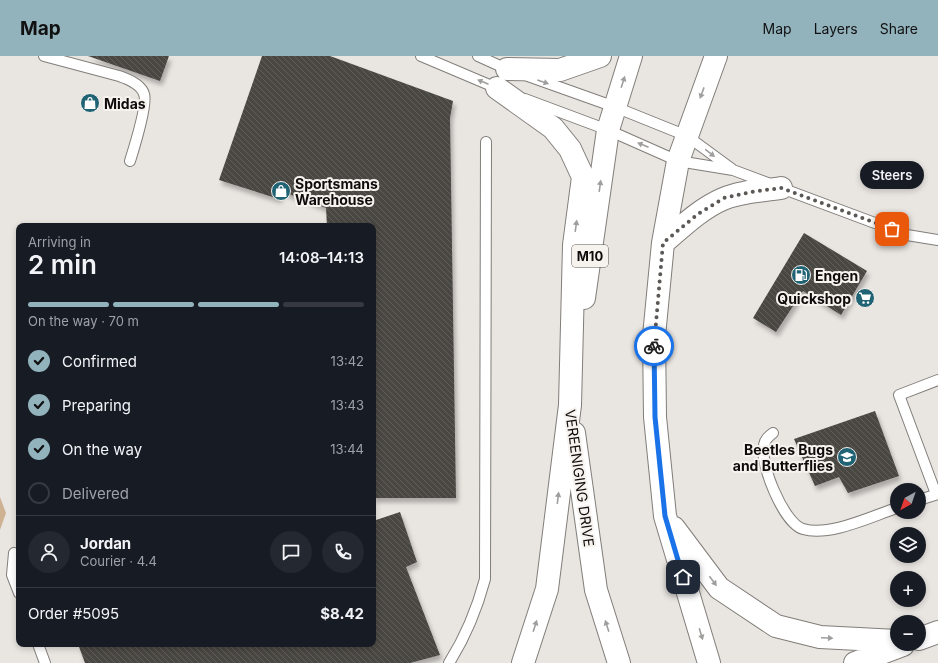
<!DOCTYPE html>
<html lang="en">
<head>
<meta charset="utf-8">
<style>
	body { margin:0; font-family:Inter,sans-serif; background:#242831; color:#f1f3f6; height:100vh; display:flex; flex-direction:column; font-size:15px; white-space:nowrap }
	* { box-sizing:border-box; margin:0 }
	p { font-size:13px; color:#9ea1a6 }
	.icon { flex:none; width:22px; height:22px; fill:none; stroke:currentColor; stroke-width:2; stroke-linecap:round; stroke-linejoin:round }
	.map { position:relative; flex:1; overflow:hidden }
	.panel { position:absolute; left:16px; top:167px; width:360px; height:424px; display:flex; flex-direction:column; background:#171b24; border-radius:8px; box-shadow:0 2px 6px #0003 }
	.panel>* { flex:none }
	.needle { width:26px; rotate:220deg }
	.buttons { position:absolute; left:890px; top:427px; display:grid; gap:8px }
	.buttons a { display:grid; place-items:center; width:36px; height:36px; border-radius:50%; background:#171b24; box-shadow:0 2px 6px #0003; font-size:20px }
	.pin { position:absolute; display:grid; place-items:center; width:34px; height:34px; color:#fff; margin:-17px; border-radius:8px; box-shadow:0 2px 6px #0006 }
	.courier { position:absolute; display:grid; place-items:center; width:40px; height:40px; margin:-20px; border:3px solid #1a73e8; border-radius:50%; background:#fff; color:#222; box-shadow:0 1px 5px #0007 }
	.bubble { position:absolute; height:28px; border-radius:14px; background:#171b24; box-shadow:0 2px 6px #0003; font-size:13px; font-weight:600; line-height:28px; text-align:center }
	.headline em { font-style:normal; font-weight:600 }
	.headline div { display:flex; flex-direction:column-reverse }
	.headline { display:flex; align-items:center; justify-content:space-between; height:68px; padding:0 12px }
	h1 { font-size:26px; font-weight:600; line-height:30px }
	.bar { display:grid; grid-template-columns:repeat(4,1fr); gap:6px 4px; align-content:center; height:48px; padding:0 12px }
	.bar i { height:5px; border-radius:3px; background:#363941 }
	.bar .on { background:#92b2bc }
	.bar p { grid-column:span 4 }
	.line { display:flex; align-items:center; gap:10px; padding:0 12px; border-top:1px solid #363941 }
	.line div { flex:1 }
	.round { display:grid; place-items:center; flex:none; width:42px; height:42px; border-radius:21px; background:#242831 }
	ol { padding:0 12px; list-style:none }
	li { display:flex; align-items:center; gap:12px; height:44px }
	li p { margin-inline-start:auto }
	li .icon { padding:4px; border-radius:50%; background:#92b2bc; color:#111; stroke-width:4 }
	li:last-child { color:#9ea1a6 }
	li i { width:22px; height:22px; border:2px solid #363941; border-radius:50% }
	header { display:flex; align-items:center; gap:24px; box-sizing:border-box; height:56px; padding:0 20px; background:#92b2bc; color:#111 }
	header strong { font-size:19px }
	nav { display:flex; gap:22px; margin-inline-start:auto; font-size:14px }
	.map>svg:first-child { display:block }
	.green { fill:#ceb292 }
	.building { fill:url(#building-back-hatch); filter:url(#shadow) }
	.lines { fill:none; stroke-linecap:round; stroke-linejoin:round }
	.lane-casing { stroke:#827e7a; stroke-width:12 }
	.primary-casing { stroke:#827e7a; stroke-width:24 }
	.lane { stroke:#fff; stroke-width:10 }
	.primary { stroke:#fff; stroke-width:22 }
	.oneway { fill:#9f9e9d }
	.done { stroke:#5b5856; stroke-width:4; stroke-dasharray:0 7.2 }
	.route { stroke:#1a73e8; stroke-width:5 }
	.labels { text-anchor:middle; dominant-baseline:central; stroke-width:4; stroke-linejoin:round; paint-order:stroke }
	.shield { fill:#f6f2ee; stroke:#54514f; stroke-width:1 }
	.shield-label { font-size:13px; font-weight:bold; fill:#0e0c0b }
	.poi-label { font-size:14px; font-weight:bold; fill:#0e0c0b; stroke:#f6f2ee; text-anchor:start }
	.street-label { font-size:14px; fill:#0e0c0b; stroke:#f6f2ee }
</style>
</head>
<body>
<header>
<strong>Map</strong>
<nav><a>Map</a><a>Layers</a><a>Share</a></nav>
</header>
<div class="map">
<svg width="938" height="607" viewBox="0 0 938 607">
	<defs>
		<pattern id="building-back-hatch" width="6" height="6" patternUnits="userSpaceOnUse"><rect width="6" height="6" fill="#4a4743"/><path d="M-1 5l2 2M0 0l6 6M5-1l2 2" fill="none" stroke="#605d5a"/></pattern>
		<filter id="shadow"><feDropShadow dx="2.5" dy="4.5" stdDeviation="2" flood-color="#0004"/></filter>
	</defs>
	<rect width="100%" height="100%" fill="#e9e5e1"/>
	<!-- green -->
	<path class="green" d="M0 441 6 457 0 474Z"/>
	<!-- building -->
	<path class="building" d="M88 0H169L160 25Z
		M262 0H330L453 45 450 62 456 442H373V170H327L326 152 281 135 279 143 219 124Z
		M804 177 867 215 841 259 803 235 776 276 753 262Z
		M875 355 899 420 848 437 839 421 815 430 794 383Z
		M400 456 417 506 406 511 440 599 410 607H85L78 588H373V465Z"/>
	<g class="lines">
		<!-- lane casing -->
		<g class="lane-casing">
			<path id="lane" d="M44 0 119 20C128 23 141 28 144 38 148 48 134 92 130 105
				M421 0 499 33
				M478 0 509 14
				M528 20 615 51 687 80 732 113
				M525 43 608 74 678 105 733 114 907 179 938 184
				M773 377C769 380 765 383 764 389 759 407 784 468 803 473 830 481 872 460 897 452
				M936 438 899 339 938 324
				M919 444 938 438
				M14 497 12 519 19 537
				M38 588 45 607
				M449 607C466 580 477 553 485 523L486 86"/>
		</g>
		<!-- primary casing -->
		<g class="primary-casing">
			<path id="primary" d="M507 13 560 14 600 0
				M497 32 553 72 570 93 583 121 574 189 570 349 547 533 523 607
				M663 187C682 171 700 153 723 143 741 135 762 135 781 132
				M584 242 608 74 631 0
				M574 377 596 534 619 607
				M674 472 719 532 776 570 820 581 897 585
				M919 583 938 576
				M709 607 665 460 655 361 654 280 663 187 678 105 716 0
				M855 607 903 589"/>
		</g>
		<!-- lane -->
		<use href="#lane" class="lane"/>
		<!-- primary -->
		<use href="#primary" class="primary"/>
	</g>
	<!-- one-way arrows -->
	<defs><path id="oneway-solid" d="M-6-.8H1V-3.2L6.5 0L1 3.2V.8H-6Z"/></defs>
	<g class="oneway">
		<use href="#oneway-solid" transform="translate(483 26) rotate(-157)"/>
		<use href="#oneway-solid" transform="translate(543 26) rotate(19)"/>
		<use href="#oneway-solid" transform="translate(623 26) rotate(-72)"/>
		<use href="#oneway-solid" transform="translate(702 37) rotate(110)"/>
		<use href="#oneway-solid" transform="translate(643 89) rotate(-157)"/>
		<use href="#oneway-solid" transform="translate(710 97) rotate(37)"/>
		<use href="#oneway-solid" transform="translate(600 130) rotate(-82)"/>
		<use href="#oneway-solid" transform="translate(576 170) rotate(-82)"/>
		<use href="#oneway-solid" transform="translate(558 442) rotate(-83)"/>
		<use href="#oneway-solid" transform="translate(713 525) rotate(53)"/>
		<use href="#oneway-solid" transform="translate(535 570) rotate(-72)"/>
		<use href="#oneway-solid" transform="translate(607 570) rotate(-108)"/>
		<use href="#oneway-solid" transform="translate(701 578) rotate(73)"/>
		<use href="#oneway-solid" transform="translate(827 582) rotate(3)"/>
	</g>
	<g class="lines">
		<!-- done -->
		<path class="done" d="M654 290 663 187 698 158 724 142 751 136 781 132 892 173"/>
		<!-- route -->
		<path class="route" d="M654 290 655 361 665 460 683 521"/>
	</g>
	<!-- icons -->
	<defs>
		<g id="shop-disc" transform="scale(1)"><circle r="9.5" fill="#1f6375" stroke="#f6f2ee"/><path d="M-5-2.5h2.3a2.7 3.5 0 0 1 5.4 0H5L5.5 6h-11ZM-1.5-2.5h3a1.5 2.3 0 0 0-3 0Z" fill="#fff"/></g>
		<g id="fuel-disc" transform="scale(1)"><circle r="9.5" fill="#1f6375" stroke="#f6f2ee"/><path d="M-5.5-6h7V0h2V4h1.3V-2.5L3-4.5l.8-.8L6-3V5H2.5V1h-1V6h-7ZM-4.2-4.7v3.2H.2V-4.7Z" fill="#fff"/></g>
		<g id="supermarket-disc" transform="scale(1)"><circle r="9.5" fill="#1f6375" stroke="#f6f2ee"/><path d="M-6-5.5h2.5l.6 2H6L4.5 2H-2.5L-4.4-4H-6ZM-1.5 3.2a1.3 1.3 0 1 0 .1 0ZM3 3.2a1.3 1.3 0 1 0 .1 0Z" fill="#fff"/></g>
		<g id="school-disc" transform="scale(1)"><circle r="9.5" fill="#1f6375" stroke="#f6f2ee"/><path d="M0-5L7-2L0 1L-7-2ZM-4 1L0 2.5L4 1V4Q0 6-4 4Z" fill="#fff"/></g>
	</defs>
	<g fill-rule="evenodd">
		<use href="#shop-disc" x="90" y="47"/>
		<use href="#shop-disc" x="281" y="135"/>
		<use href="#fuel-disc" x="801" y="219"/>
		<use href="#supermarket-disc" x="865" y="242"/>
		<use href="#school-disc" x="847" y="401"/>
	</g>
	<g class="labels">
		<!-- shield labels -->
		<rect class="shield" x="572" y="189" width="36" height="22" rx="3"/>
		<g class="shield-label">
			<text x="590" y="200">M10</text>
		</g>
		<!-- poi labels -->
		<g class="poi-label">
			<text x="104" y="47">Midas</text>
			<text x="295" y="127">Sportsmans<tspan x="295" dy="16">Warehouse</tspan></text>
			<text x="815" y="219">Engen</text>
			<text x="851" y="242" text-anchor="end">Quickshop</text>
			<text x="833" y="393" text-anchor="end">Beetles Bugs<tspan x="833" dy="16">and Butterflies</tspan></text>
		</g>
		<!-- street labels -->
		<g class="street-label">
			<text transform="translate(580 422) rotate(82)">VEREENIGING DRIVE</text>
		</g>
	</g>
</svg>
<div class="buttons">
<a><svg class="needle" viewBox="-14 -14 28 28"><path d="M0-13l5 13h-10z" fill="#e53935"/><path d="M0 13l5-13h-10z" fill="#9ea1a6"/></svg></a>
<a><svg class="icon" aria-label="layers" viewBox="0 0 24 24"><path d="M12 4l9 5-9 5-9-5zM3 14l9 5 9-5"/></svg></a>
<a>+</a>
<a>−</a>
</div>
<div class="pin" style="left:892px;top:173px;background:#ea580c"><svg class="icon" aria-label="bag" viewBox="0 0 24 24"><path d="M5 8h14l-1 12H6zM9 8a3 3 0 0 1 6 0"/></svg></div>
<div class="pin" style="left:683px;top:521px;background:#1f2937"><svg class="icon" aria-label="home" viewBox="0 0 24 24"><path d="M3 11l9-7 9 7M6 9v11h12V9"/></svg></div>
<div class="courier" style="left:654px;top:290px"><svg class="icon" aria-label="bike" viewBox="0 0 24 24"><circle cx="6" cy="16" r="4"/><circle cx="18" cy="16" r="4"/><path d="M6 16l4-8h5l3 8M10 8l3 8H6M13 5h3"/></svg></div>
<div class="bubble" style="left:860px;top:105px;width:64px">Steers</div>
<section class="panel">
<div class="headline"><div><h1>2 min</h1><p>Arriving in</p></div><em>14:08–14:13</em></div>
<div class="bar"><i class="on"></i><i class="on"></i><i class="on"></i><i></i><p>On the way · 70 m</p></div>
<ol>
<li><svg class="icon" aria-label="check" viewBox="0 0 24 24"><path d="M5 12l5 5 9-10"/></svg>Confirmed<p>13:42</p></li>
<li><svg class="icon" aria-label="check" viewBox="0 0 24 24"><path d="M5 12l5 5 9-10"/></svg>Preparing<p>13:43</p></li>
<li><svg class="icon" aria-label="check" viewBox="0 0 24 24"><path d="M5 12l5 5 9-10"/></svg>On the way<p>13:44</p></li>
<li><i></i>Delivered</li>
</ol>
<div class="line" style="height:72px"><a class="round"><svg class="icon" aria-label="person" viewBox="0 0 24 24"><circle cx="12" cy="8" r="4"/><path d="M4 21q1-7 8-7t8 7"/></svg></a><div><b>Jordan</b><p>Courier · 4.4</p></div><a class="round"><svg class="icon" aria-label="chat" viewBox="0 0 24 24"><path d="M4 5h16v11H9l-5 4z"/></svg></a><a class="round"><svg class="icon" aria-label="phone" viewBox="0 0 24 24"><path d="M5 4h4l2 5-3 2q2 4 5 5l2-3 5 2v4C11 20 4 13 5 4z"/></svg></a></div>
<div class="line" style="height:52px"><div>Order #5095</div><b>$8.42</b></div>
</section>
</div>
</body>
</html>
